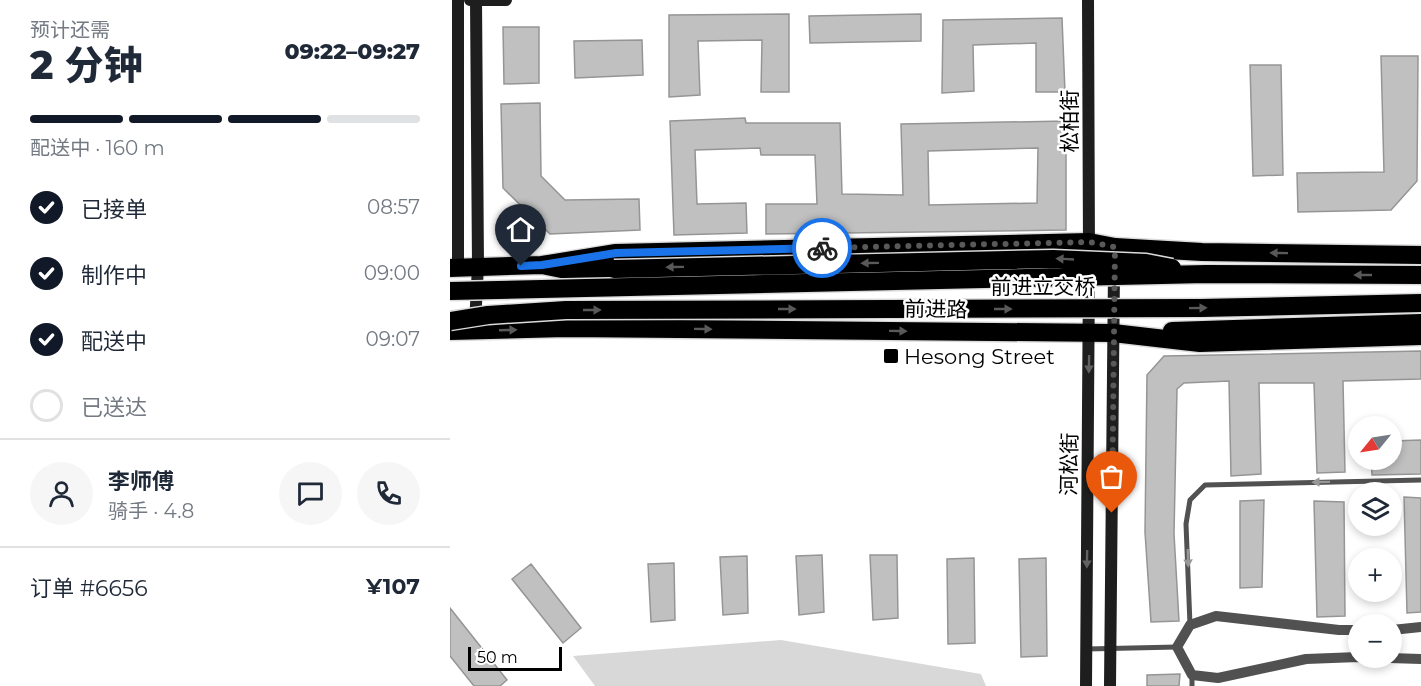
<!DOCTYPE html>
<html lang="zh">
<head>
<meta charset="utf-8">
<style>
	body { margin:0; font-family:Montserrat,"Noto Sans SC",sans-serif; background:#f6f6f7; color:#1f2937; height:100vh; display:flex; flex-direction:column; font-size:22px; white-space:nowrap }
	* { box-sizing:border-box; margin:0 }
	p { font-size:20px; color:#747a83 }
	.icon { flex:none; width:33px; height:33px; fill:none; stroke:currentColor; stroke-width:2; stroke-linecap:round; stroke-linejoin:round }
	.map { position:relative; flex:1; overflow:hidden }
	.side { display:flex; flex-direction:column; background:#fff; width:450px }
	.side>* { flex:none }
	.needle { width:39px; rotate:240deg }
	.tools { position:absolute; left:898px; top:416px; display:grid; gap:12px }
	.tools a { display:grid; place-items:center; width:54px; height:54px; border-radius:50%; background:#fff; box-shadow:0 3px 9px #0003; font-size:30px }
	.scale { position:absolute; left:18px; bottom:15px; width:94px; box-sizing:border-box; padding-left:6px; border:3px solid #000; border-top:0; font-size:16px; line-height:21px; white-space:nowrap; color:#000; -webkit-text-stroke:4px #fff; paint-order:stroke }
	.pin { position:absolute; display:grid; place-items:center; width:51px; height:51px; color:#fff; margin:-62px -26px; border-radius:50% 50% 50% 0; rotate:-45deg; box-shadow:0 0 6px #0007 }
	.pin .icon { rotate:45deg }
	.courier { position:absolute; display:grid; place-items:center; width:60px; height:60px; margin:-30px; border:4px solid #1a73e8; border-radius:50%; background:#fff; color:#222; box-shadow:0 2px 8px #0007 }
	.overview em { font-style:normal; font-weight:800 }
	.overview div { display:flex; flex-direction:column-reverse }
	.overview { display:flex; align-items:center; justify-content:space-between; height:102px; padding:0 30px }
	h1 { font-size:39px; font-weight:800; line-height:45px }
	.bar { display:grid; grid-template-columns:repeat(4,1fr); gap:9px 6px; align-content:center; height:72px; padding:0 30px }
	.bar i { height:8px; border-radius:4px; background:#e0e1e3 }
	.bar .selected { background:#111827 }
	.bar p { grid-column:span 4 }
	.line { display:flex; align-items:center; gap:15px; padding:0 30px; border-top:2px solid #e0e1e3 }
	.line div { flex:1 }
	.round { display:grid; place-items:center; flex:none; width:63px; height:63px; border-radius:32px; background:#f6f6f7 }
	ol { padding:0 30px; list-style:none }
	li { display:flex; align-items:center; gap:18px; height:66px }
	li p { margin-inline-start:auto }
	li .icon { padding:6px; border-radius:50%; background:#111827; color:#fff; stroke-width:4 }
	li:last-child { color:#747a83 }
	li i { width:33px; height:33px; border:3px solid #e0e1e3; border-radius:50% }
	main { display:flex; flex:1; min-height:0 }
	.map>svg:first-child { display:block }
	.green { fill:#d8d8d8 }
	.building { fill:#c0c0c0; stroke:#959595; stroke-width:1.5; fill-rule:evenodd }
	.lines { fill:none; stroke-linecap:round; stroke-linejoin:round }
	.highway-casing { stroke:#dbdbdb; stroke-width:21 }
	.lane { stroke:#515151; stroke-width:5 }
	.street { stroke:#515151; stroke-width:10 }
	.secondary { stroke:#1e1e1e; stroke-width:12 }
	.highway { stroke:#000; stroke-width:18 }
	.highway-bridge-casing { stroke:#dbdbdb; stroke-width:21; stroke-linecap:butt }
	.highway-bridge { stroke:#000; stroke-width:18 }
	.oneway { fill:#595959 }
	.oneway2 { fill:#626262 }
	.oneway3 { fill:#979797 }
	.done { stroke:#595959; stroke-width:6; stroke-dasharray:0 10.8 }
	.route { stroke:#1a73e8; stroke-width:8 }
	.poi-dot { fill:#000; stroke:#fff; stroke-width:2 }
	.labels { text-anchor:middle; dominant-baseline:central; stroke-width:5; stroke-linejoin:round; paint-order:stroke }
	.street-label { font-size:21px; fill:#000; stroke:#fff }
	.poi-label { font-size:21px; fill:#000; stroke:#fff; text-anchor:start }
</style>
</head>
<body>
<main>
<section class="side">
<div class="overview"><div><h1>2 分钟</h1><p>预计还需</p></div><em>09:22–09:27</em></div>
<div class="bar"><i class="selected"></i><i class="selected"></i><i class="selected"></i><i></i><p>配送中 · 160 m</p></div>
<ol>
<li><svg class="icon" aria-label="check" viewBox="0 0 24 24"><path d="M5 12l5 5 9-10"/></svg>已接单<p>08:57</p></li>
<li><svg class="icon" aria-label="check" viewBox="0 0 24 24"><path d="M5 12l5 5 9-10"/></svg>制作中<p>09:00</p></li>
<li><svg class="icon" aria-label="check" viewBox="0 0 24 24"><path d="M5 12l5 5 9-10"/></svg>配送中<p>09:07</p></li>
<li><i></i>已送达</li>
</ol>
<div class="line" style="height:108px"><a class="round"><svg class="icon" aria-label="person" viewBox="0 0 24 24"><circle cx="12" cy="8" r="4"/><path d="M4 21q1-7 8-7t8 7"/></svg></a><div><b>李师傅</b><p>骑手 · 4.8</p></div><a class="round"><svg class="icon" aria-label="chat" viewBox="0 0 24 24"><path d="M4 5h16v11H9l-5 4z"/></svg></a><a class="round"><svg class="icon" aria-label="phone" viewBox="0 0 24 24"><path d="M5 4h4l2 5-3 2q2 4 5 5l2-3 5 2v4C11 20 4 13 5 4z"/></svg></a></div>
<div class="line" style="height:78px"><div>订单 #6656</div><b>¥107</b></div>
</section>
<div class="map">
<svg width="971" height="686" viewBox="0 0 971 686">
	<rect width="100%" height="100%" fill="#fff"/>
	<!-- green -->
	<path class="green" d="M331 640 531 674 536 686H145L123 656Z"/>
	<!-- building -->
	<path class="building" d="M339 14V92H311L312 40 248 41 250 95 219 97V15Z
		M471 14V41L360 43 359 16Z
		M612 18 615 92H586V43L523 45 524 91 492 93 493 20Z
		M53 27H89V83L54 84Z
		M192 40 193 75 125 78 124 41Z
		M931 56H968L967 181 941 210 848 212 847 173 934 172Z
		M800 65H831L833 175 803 176Z
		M90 103 91 176 115 200 189 199 190 230 100 234 53 188 51 104Z
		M295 118 296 123H390L392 194 453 195 451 124 616 121V230L316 234V204H367L365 155H311L310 148 245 150 247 204 296 203 297 233 224 235 220 121ZM588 148 587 203 479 205 478 151Z
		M971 351V379L893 381 895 472 867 473 864 383H809L811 474 781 476 779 381 734 383 727 389 724 534 729 621 701 622 695 532 697 375 714 356Z
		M971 440V474L922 475 921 459H942V441Z
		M954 497 971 498V612L957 613Z
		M814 500 812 587 790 588V501Z
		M864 501 894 502 895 616 867 617Z
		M372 555 374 612 349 615 346 556Z
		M420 555H447L448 618 423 620Z
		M297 556 298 613 273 615 270 557Z
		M524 558 525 643 498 644 497 559Z
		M596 558 597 656 571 657 569 559Z
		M224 563 225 620 201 622 198 564Z
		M81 564 131 628 113 643 62 579Z
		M0 608 57 680 50 686H24L0 656Z
		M730 674 729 686H697V675Z"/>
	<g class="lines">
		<!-- highway casing -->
		<g class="highway-casing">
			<path id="highway" d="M92 265 166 253 639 242 665 247 752 252 971 255
				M0 268 92 265 116 270 164 269
				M0 331 116 328 663 333 750 343 971 336
				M722 331 971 323"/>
		</g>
		<!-- lane -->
		<path class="lane" d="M740 625 736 524 740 500 755 485 971 480
			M637 649 727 647
			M742 675V686"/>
		<!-- street -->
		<path class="street" d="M909 630H889L766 616 740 625 727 647 742 675 768 678 856 659 908 657 971 659
			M942 630 971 627"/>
		<!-- secondary -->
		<path class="secondary" d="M8 0V268
			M20 0H56
			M638 0 639 250
			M25 324 28 266 26 0
			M636 686 639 270
			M660 686 664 270"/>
		<!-- highway -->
		<use href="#highway" class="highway"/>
		<!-- highway-bridge casing -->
		<g class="highway-bridge-casing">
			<path id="highway-bridge" d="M164 269 603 259 696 263 722 268
				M0 291 756 274 971 275
				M0 321 38 315 116 310 751 308 971 303"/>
		</g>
		<!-- highway-bridge -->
		<use href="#highway-bridge" class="highway-bridge"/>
	</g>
	<!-- one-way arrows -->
	<defs><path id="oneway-solid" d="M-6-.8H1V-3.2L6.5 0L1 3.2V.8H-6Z" transform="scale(1.5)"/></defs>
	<g class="oneway">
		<use href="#oneway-solid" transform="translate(829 253) rotate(-179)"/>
		<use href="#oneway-solid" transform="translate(615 259) rotate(-177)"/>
		<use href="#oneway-solid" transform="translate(420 263) rotate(179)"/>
		<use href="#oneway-solid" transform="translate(225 267) rotate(179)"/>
		<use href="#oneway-solid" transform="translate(913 275) rotate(-180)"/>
		<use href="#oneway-solid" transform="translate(748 308) rotate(-1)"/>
		<use href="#oneway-solid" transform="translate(337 309)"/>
		<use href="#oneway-solid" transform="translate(553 309)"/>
		<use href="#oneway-solid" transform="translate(142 310)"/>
		<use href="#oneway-solid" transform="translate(253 329) rotate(1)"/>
		<use href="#oneway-solid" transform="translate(58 330) rotate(-2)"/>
		<use href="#oneway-solid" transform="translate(448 331) rotate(1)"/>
	</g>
	<g class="oneway2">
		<use href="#oneway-solid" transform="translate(639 364) rotate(91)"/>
		<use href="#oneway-solid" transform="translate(637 559) rotate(91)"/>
	</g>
	<g class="oneway3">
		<use href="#oneway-solid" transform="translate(871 482) rotate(179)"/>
		<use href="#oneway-solid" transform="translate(738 558) rotate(88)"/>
	</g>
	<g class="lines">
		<!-- done -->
		<path class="done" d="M372 248 639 242 665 247 662 513"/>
		<!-- route -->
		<path class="route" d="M71 266 92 265 166 253 372 248"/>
	</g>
	<!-- markers -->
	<rect class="poi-dot" x="433" y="348" width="16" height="16" rx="3"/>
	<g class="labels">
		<!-- street labels -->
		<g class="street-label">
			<text transform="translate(619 121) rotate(-90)">松柏街</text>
			<text x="593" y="286">前进立交桥</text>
			<text transform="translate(486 309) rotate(1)">前进路</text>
			<text transform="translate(619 464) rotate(-89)">河松街</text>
		</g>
		<!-- poi labels -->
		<g class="poi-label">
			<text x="454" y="356">Hesong Street</text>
		</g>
	</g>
</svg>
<div class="tools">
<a><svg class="needle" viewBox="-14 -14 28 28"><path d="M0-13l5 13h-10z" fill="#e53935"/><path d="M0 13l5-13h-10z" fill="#747a83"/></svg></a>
<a><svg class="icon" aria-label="layers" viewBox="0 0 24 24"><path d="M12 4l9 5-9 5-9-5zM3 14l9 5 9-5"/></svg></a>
<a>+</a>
<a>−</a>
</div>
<div class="scale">50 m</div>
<div class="pin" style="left:662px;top:513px;background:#ea580c"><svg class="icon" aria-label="bag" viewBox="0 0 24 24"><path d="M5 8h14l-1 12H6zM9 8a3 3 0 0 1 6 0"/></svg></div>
<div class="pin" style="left:71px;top:266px;background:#1f2937"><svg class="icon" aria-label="home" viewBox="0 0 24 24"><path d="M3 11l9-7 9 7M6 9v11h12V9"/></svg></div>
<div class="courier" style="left:372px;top:248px"><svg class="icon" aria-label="bike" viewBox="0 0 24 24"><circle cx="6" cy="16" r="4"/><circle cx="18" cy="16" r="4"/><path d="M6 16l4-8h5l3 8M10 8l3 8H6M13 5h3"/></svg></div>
</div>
</main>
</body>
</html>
